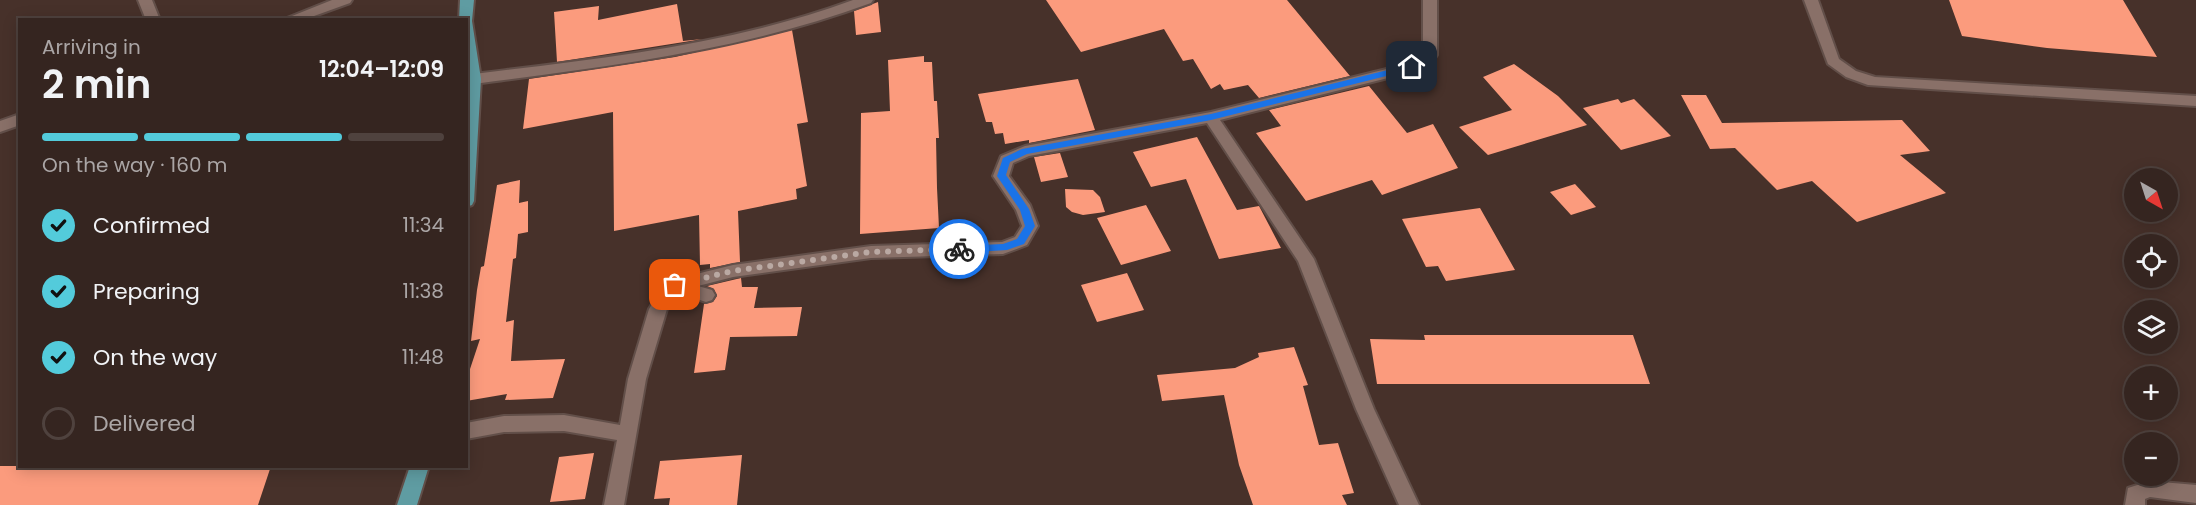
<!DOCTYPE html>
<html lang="en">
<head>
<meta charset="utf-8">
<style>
	body { margin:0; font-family:Poppins,sans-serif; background:#40312d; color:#f1f3f6; height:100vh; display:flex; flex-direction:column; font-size:22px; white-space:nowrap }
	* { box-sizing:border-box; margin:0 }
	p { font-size:20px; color:#aaa5a5 }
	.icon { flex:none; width:33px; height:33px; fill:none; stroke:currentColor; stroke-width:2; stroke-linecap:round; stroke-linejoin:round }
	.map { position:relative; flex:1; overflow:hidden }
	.side { position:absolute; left:18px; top:18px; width:450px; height:450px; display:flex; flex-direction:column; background:#352520; border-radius:0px; box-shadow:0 3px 15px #0003,0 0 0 2px #4f423e }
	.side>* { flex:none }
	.needle { width:39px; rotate:141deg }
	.controls { position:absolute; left:2124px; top:168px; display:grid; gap:12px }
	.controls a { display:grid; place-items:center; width:54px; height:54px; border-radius:50%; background:#352520; box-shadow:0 3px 15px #0003,0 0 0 2px #4f423e; font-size:30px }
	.pin { position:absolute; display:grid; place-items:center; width:51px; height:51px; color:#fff; margin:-26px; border-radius:12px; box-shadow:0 3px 9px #0006 }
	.courier { position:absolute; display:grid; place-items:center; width:60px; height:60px; margin:-30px; border:4px solid #1a73e8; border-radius:50%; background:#fff; color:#222; box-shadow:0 2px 8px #0007 }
	.head em { font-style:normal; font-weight:600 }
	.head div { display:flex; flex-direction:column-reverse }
	.head { display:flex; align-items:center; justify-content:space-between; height:102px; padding:0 24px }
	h1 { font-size:39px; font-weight:600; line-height:45px }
	.bar { display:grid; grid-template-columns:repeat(4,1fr); gap:9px 6px; align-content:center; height:72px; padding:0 24px }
	.bar i { height:8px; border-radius:4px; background:#4f423e }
	.bar .selected { background:#53cbdb }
	.bar p { grid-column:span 4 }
	ol { padding:0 24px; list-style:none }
	li { display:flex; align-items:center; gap:18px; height:66px }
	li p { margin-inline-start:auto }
	li .icon { padding:6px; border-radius:50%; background:#53cbdb; color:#111; stroke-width:4 }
	li:last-child { color:#aaa5a5 }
	li i { width:33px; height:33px; border:3px solid #4f423e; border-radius:50% }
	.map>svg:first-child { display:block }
	.building { fill:#fb9b7d }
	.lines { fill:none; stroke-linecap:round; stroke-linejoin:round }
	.minor-casing { stroke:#624f49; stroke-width:4 }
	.primary-casing { stroke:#624f49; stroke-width:4 }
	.minor { fill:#897068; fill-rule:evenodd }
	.primary { fill:#5f9ca2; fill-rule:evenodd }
	.route { fill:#1a73e8 }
	.done { stroke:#baa9a3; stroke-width:6; stroke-dasharray:0 10.8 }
</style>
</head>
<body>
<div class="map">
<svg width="2196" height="505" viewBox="0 0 2196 505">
	<rect width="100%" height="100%" fill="#47312a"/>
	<!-- building -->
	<path class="building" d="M1046 0H1287L1350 76 1259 98 1248 85 1224 90 1220 84 1211 89 1193 59 1183 61 1164 29 1081 52Z
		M1949 0H2123L2157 57 2047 48 1962 36Z
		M878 2 881 32 856 35 854 11Z
		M677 4 683 41 703 39 557 62 554 12 599 6 598 20Z
		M792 30 808 122 797 124 807 186 796 189 797 199 738 211 740 262 710 268V264L700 265 699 215 614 231 613 112 523 129 529 79 675 57Z
		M924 56V62H932L934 101H937L939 138H936L937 188 939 228 860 234 861 113 890 111 888 60Z
		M1514 64 1558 96 1587 125 1488 155 1459 127 1512 110 1483 77Z
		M1078 79 1095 130 1029 143V140L1005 144 1003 133 995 134 992 122H986L978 94Z
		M1369 86 1407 133 1433 124 1458 168 1382 195 1372 180 1306 201 1256 133 1281 126 1269 110Z
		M1681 95H1706L1722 123 1902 120 1930 151 1900 155 1946 193 1857 222 1812 181 1777 190 1735 148 1710 149Z
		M1618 99 1621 103 1634 99 1671 136 1621 150 1583 108Z
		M1197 137 1237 210 1259 206 1281 248 1219 259 1186 179 1151 187 1133 152Z
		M1060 153 1068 177 1041 182 1034 157Z
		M520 180 519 203 528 201V232L518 234 516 258 513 259 506 322 514 320 511 361 565 359 553 398 505 400 507 394 466 401V381L480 339 471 341 477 290 481 267 484 266 497 185Z
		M1575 184 1596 207 1571 215 1550 192Z
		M1065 189 1093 190 1100 197 1105 212 1083 215 1072 212 1066 207Z
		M1146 205 1171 251 1121 265 1097 218Z
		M1480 208 1515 270 1446 281 1438 266 1426 267 1402 219Z
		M1127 273 1144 310 1097 322 1081 285Z
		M741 278 742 287H758L754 308 802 307 797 336 730 337 725 370 694 373 704 304 713 302 717 296 714 289 707 286Z
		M1424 335H1633L1650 384H1377L1370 339 1425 340Z
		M1294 347 1308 385 1303 386 1319 445 1338 443 1354 493 1342 495 1347 505H1253L1239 465 1224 395 1162 401 1157 375 1235 368 1259 357 1258 353Z
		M594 453 585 499 550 502 559 457Z
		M742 455 737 505H669L670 498 654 499 660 461Z
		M0 466H271L258 505H0Z"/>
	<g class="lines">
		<!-- minor casing -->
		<g class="minor-casing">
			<path id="minor" d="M138 0H152L160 20H146Z
				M332 0H352L350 3 303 20H282Z
				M853 0H873L871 3C741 51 610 66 474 84L467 79 474 74C603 58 731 45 853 0Z
				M1423 0H1437V55L1431 64 1412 72 1220 120 1314 259 1374 409 1419 505H1399L1356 409 1298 261 1207 123 1029 156 1013 163 1009 176 1030 205 1038 226 1027 245 1003 254 871 258 733 277 698 286 712 290 715 295 712 300 706 302 670 290 668 285 670 280 676 279 733 265 871 246 1002 242 1015 237 1022 226 1016 210 993 176 1001 156 1025 146 1211 112 1407 64 1423 55Z
				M1804 0H1818L1839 59 1856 71 1875 77 2196 96V106L1868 85 1846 77 1828 64Z
				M20 114V125L0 132V121Z
				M658 302 664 304 667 309 646 379 624 505H604L617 440 564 431 504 432 466 439V423L504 416 564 415 620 425 628 379 649 309 652 304Z
				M2150 481 2196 485V503L2150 497 2145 499V505H2125L2128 488Z"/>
		</g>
		<!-- primary casing -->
		<g class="primary-casing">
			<path id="primary" d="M460 0H474L472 21 481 79 474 201 472 205 466 207V20H459Z
				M410 466H429L417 505H397Z"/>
		</g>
		<!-- minor -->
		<use href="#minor" class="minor"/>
		<!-- primary -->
		<use href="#primary" class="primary"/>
	</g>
	<!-- route -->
	<path class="route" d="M1412 64 1414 65V69L1211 120 1027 154 1010 162 1006 175 1029 209 1035 226 1024 244 1007 250 959 253 954 249 959 246 1003 244 1017 239 1025 226 1020 210 997 176 1003 158 1022 149 1211 114Z"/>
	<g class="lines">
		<!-- done -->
		<path class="done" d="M675 285 733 271 871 252 959 249"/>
	</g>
</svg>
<div class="controls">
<a><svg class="needle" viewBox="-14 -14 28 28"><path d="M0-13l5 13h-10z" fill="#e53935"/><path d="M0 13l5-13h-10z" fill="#aaa5a5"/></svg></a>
<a><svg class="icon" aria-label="locate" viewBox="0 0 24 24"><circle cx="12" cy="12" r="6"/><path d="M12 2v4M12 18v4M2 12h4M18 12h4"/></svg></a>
<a><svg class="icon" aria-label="layers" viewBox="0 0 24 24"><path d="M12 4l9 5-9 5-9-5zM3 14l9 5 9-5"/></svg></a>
<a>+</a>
<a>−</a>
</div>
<div class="pin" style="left:675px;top:285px;background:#ea580c"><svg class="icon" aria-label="bag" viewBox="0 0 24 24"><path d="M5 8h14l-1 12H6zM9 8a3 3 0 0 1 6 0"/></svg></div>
<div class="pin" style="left:1412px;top:67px;background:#1f2937"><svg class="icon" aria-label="home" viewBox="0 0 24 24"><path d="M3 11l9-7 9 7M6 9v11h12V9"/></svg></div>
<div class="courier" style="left:959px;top:249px"><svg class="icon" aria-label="bike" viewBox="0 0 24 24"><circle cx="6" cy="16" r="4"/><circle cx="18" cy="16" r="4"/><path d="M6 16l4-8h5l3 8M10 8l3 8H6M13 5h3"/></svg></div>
<section class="side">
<div class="head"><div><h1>2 min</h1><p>Arriving in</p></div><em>12:04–12:09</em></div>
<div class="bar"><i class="selected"></i><i class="selected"></i><i class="selected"></i><i></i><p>On the way · 160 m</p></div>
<ol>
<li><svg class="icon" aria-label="check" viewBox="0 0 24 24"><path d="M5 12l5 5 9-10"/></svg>Confirmed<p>11:34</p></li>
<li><svg class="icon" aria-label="check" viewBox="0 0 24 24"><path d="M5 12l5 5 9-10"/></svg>Preparing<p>11:38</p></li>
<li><svg class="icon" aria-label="check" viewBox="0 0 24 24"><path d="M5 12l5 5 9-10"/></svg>On the way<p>11:48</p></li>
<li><i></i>Delivered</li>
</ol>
</section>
</div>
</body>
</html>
